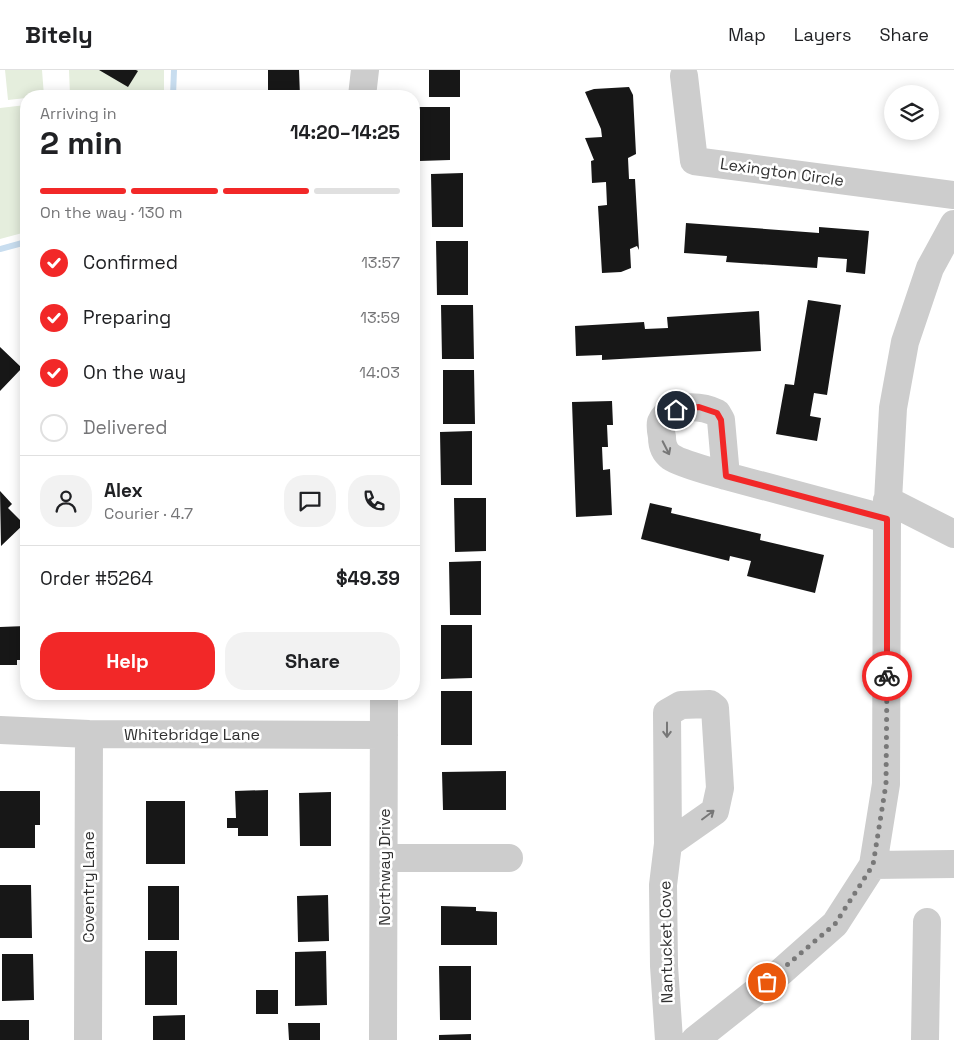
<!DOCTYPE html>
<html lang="en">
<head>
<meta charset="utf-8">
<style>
	body { margin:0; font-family:"Space Grotesk",sans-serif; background:#f2f2f2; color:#202124; height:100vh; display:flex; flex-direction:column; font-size:19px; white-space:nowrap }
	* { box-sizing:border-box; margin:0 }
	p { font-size:16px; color:#757577 }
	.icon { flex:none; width:28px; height:28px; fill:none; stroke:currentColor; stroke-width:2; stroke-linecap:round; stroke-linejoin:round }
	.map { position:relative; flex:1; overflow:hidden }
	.side { position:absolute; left:20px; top:20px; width:400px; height:610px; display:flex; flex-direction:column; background:#fff; border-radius:20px; box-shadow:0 2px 12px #0003 }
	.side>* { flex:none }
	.fabs { position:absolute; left:884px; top:15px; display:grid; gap:10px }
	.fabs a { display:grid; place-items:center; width:55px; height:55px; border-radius:50%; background:#fff; box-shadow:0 2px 12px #0003; font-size:25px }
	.pin { position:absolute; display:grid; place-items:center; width:42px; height:42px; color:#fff; margin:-21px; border:2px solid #fff; border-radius:50%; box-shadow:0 1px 5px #0007 }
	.courier { position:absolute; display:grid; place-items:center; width:50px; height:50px; margin:-25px; border:4px solid #f22828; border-radius:50%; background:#fff; color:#222; box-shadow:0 1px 6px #0007 }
	.head em { font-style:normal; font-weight:800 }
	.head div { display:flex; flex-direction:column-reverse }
	.head { display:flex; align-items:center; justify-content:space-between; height:85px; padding:0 20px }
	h1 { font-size:32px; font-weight:800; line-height:38px }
	.bar { display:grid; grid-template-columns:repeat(4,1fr); gap:8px 5px; align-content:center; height:60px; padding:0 20px }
	.bar i { height:6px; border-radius:4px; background:#e0e0e0 }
	.bar .active { background:#f22828 }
	.bar p { grid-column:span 4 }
	.line { display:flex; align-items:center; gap:12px; padding:0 20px; border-top:1px solid #e0e0e0 }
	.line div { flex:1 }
	.round { display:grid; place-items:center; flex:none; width:52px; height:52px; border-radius:20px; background:#f2f2f2 }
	ol { padding:0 20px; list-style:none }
	li { display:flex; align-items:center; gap:15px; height:55px }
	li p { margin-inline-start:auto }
	li .icon { padding:5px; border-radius:50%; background:#f22828; color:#fff; stroke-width:4 }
	li:last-child { color:#757577 }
	li i { width:28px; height:28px; border:2px solid #e0e0e0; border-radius:50% }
	.button { display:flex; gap:10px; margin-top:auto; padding:10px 20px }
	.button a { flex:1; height:58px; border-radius:20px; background:#f22828; color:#fff; font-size:20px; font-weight:800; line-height:58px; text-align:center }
	.button a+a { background:#f2f2f2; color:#202124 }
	header { display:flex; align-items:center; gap:30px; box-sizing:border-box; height:70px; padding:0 25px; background:#fff; border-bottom:1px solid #e0e0e0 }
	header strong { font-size:24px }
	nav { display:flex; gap:28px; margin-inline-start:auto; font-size:18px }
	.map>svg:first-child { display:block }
	.green { fill:#e5eedd }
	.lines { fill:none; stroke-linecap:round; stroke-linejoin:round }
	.stream { stroke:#c8ddef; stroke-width:6 }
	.building { fill:#171717 }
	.minor { stroke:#cdcdcd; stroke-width:28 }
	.oneway { stroke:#777 }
	.done { stroke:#787878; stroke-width:5; stroke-dasharray:0 9 }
	.route { stroke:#f22828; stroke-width:6 }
	.labels { text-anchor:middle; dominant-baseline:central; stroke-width:5; stroke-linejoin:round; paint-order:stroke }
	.street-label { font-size:16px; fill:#303030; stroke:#fff }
</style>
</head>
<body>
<header>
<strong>Bitely</strong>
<nav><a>Map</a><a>Layers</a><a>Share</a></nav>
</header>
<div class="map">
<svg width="954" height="970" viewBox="0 0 954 970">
	<rect width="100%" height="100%" fill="#fff"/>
	<!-- green -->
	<path class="green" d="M5 0H42L44 26H26V28L8 30Z
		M69 0H164V26H67L70 25Z
		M26 35V162L0 169V38Z"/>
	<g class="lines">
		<!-- stream -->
		<path class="stream" d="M173 26 174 0
			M0 179 26 172"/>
	</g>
	<!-- building -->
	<path class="building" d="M99 0H136L138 1 128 17Z
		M268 0H299L300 26H268Z
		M429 0H460V27H429Z
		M629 17 633 25 636 84 628 88 629 109H635L639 180 637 176 630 179 631 198 621 202 602 203 598 136 607 135 606 112 592 113 591 91 594 90 585 68 602 67 601 59 585 22 594 19Z
		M418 37H450V90L419 91Z
		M463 103V157H432L431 104Z
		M686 153 819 163V157L869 161 865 204 846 202 847 189 818 187 817 198 726 192 727 186 684 183Z
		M436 171H468V225H437Z
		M808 230 841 235 827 325 814 323 810 346 821 348 817 371 776 364 785 314 794 315Z
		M441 235H473L474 289H442Z
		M759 241 761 281 602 290V285L576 286 575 256 644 252 645 259 668 258 667 247Z
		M0 277 22 298 0 321Z
		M443 300H474L475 354H443Z
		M612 331 613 355H607L608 377H602L603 400 610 399 612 445 576 447 572 332Z
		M472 361V415H441L440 362Z
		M0 421 12 434 8 438 24 454 1 476Z
		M454 428H486V481L455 482Z
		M650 433 672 438 671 443 761 464 760 470 824 485 815 523 747 506 751 491 730 486 729 491 641 469Z
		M481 491V545H450L449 492Z
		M441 555H472V608L441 609Z
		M26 556V590H17V595H0V557Z
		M441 621H472V675H441Z
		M506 701V740H443L442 702Z
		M268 720V766H238V758H227V748H236L235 721Z
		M0 721H40V755H35V778H0Z
		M331 722V776H300L299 723Z
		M146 731H185V794H146Z
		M0 815H31L32 868H0Z
		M148 816H179V870H148Z
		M328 825 329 871 298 872 297 826Z
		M441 836 476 837V841L497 842V875H441Z
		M145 881H177V935H145Z
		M326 881 327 935 295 936V882Z
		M2 884H33L34 930 2 931Z
		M439 896H471V950H440Z
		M256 920H278V944H256Z
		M185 945V970H153V946Z
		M0 950H29V970H0Z
		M288 953H320V970H289Z
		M471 964V970H439V965Z"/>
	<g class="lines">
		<!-- minor -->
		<path class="minor" d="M684 6 694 91 954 125
			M362 26 365 0
			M726 406 721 350 717 343C703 336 669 332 661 352 660 356 661 362 662 367 662 374 664 382 671 387 681 394 713 402 726 406L887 449
			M887 430 954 464
			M0 660 89 664 384 665
			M668 774 715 741 720 718 715 638 710 634 681 635 667 643 668 774 663 815 664 896 669 970
			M384 788H509
			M873 795 954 794
			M88 970 89 664
			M383 970 384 624
			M695 970 782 901 835 854 873 795 886 714 887 449 893 338 905 272 930 198 954 154
			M925 970 927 852"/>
	</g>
	<!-- one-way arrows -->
	<defs><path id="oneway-shaft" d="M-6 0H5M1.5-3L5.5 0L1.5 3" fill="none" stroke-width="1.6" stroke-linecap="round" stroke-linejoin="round" transform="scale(1.25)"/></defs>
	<g class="oneway">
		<use href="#oneway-shaft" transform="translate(666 378) rotate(63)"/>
		<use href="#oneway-shaft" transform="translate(667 660) rotate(90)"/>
		<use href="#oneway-shaft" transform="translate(708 745) rotate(-37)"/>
	</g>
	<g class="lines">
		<!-- done -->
		<path class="done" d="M767 912 835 854 873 795 886 714 887 606"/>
		<!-- route -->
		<path class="route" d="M676 340 699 337 717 343 721 350 726 406 887 449V606"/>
	</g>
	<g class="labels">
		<!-- street labels -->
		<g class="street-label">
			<text transform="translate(782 102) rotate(8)">Lexington Circle</text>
			<text x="192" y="664">Whitebridge Lane</text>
			<text transform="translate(384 797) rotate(-90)">Northway Drive</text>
			<text transform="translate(88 817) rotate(-90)">Coventry Lane</text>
			<text transform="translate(666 872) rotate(-91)">Nantucket Cove</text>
		</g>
	</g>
</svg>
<div class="fabs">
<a><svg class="icon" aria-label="layers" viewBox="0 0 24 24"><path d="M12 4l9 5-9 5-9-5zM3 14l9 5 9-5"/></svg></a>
</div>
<div class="pin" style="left:767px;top:912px;background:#ea580c"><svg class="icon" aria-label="bag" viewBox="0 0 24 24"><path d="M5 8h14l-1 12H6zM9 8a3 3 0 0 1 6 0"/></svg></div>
<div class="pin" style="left:676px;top:340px;background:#1f2937"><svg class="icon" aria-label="home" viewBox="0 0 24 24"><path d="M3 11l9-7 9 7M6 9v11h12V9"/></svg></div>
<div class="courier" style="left:887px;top:606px"><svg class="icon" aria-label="bike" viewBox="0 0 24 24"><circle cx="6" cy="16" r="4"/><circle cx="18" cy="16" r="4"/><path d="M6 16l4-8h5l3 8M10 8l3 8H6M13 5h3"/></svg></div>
<section class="side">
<div class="head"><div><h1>2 min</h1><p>Arriving in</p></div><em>14:20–14:25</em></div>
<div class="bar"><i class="active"></i><i class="active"></i><i class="active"></i><i></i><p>On the way · 130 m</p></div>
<ol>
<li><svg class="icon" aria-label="check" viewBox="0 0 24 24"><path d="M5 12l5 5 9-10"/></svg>Confirmed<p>13:57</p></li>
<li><svg class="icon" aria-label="check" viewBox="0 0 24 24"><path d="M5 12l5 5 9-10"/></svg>Preparing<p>13:59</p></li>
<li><svg class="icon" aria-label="check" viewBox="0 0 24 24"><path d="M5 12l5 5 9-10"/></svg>On the way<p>14:03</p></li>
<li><i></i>Delivered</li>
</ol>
<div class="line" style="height:90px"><a class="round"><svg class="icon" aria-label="person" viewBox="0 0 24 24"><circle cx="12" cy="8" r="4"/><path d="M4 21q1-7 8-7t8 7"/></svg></a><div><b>Alex</b><p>Courier · 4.7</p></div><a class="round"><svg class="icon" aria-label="chat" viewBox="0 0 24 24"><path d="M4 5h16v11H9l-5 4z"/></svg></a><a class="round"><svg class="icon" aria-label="phone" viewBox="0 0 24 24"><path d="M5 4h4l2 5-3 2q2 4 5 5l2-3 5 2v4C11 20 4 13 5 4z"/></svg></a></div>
<div class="line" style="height:65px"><div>Order #5264</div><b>$49.39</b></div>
<div class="button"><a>Help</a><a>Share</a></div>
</section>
</div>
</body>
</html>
